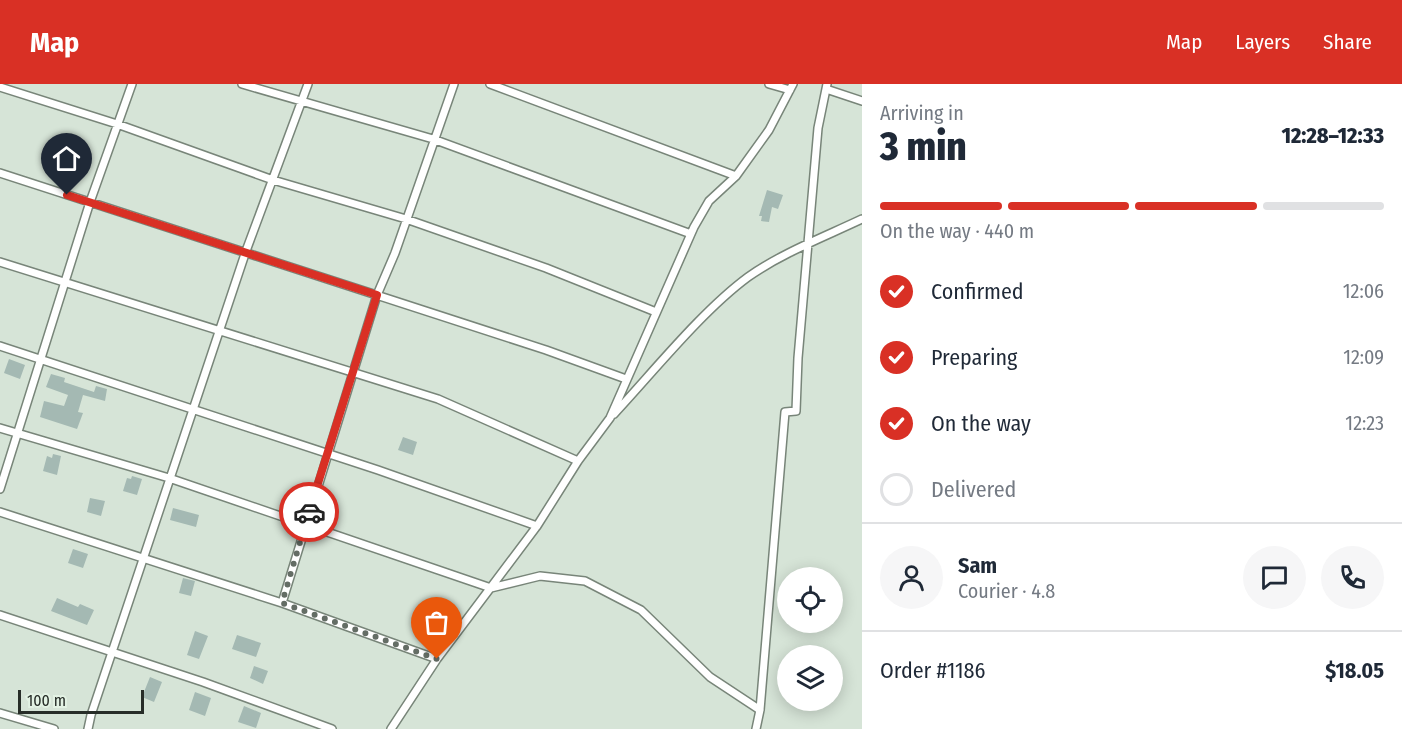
<!DOCTYPE html>
<html lang="en">
<head>
<meta charset="utf-8">
<style>
	body { margin:0; font-family:"Fira Sans Condensed",sans-serif; background:#f6f6f7; color:#1f2937; height:100vh; display:flex; flex-direction:column; font-size:22px; white-space:nowrap }
	* { box-sizing:border-box; margin:0 }
	p { font-size:20px; color:#747a83 }
	.icon { flex:none; width:33px; height:33px; fill:none; stroke:currentColor; stroke-width:2; stroke-linecap:round; stroke-linejoin:round }
	.map { position:relative; flex:1; overflow:hidden }
	.panel { display:flex; flex-direction:column; background:#fff; width:540px }
	.panel>* { flex:none }
	.fabs { position:absolute; left:777px; top:483px; display:grid; gap:12px }
	.fabs a { display:grid; place-items:center; width:66px; height:66px; border-radius:50%; background:#fff; box-shadow:0 3px 15px #0003; font-size:30px }
	.scale { position:absolute; left:18px; bottom:15px; width:126px; box-sizing:border-box; padding-left:6px; border:3px solid #272d28; border-top:0; font-size:16px; line-height:21px; white-space:nowrap; color:#272d28; -webkit-text-stroke:4px #e3f2e4; paint-order:stroke }
	.pin { position:absolute; display:grid; place-items:center; width:51px; height:51px; color:#fff; margin:-62px -26px; border-radius:50% 50% 50% 0; rotate:-45deg; box-shadow:0 0 6px #0007 }
	.pin .icon { rotate:45deg }
	.courier { position:absolute; display:grid; place-items:center; width:60px; height:60px; margin:-30px; border:4px solid #d93025; border-radius:50%; background:#fff; color:#222; box-shadow:0 2px 8px #0007 }
	.overview em { font-style:normal; font-weight:800 }
	.overview div { display:flex; flex-direction:column-reverse }
	.overview { display:flex; align-items:center; justify-content:space-between; height:102px; padding:0 18px }
	h1 { font-size:39px; font-weight:800; line-height:45px }
	.bar { display:grid; grid-template-columns:repeat(4,1fr); gap:9px 6px; align-content:center; height:72px; padding:0 18px }
	.bar i { height:8px; border-radius:4px; background:#e0e1e3 }
	.bar .on { background:#d93025 }
	.bar p { grid-column:span 4 }
	.line { display:flex; align-items:center; gap:15px; padding:0 18px; border-top:2px solid #e0e1e3 }
	.line div { flex:1 }
	.round { display:grid; place-items:center; flex:none; width:63px; height:63px; border-radius:32px; background:#f6f6f7 }
	ol { padding:0 18px; list-style:none }
	li { display:flex; align-items:center; gap:18px; height:66px }
	li p { margin-inline-start:auto }
	li .icon { padding:6px; border-radius:50%; background:#d93025; color:#fff; stroke-width:4 }
	li:last-child { color:#747a83 }
	li i { width:33px; height:33px; border:3px solid #e0e1e3; border-radius:50% }
	header { display:flex; align-items:center; gap:36px; box-sizing:border-box; height:84px; padding:0 30px; background:#d93025; color:#fff }
	header strong { font-size:28px }
	nav { display:flex; gap:33px; margin-inline-start:auto; font-size:21px }
	main { display:flex; flex:1; min-height:0 }
	.map>svg:first-child { display:block }
	.building { fill:#a4b9b3 }
	.lines { fill:none; stroke-linecap:round; stroke-linejoin:round }
	.street-casing { stroke:#788579; stroke-width:10 }
	.street { stroke:#fff; stroke-width:7 }
	.done { stroke:#646d65; stroke-width:6; stroke-dasharray:0 10.8 }
	.route { stroke:#d93025; stroke-width:8 }
</style>
</head>
<body>
<header>
<strong>Map</strong>
<nav><a>Map</a><a>Layers</a><a>Share</a></nav>
</header>
<main>
<div class="map">
<svg width="862" height="645" viewBox="0 0 862 645">
	<rect width="100%" height="100%" fill="#d6e4d7"/>
	<!-- building -->
	<path class="building" d="M767 106 783 111 778 125 772 123 769 138 761 137 762 132H759Z
		M9 275 25 281 20 295 4 289Z
		M51 290 65 294 64 298 94 308 96 302 107 305 105 317 83 311 78 328 83 329 77 345 40 333 44 317 64 322 68 311 46 303Z
		M403 353 417 358 413 371 398 366Z
		M53 370 61 372 57 391 43 387 47 372 52 374Z
		M132 392 142 395 137 411 123 407 127 394 131 395Z
		M90 414 105 417 101 432 87 428Z
		M173 424 199 431 196 443 170 436Z
		M73 465 88 470 83 484 68 479Z
		M183 494 195 497 191 512 179 509Z
		M57 514 78 523 80 520 94 526 87 541 51 527Z
		M195 547 208 552 199 575 187 571Z
		M237 551 261 559 256 573 232 565Z
		M254 582 268 587 263 600 250 594Z
		M150 593 162 598 154 618 142 613Z
		M195 608 211 614 205 632 189 626Z
		M244 622 261 629 256 644 238 638Z"/>
	<g class="lines">
		<!-- street casing -->
		<g class="street-casing">
			<path id="street" d="M242 0 433 55 691 150
				M490 0 736 92
				M769 0 790 6
				M0 3 117 40 273 96 406 135 546 184 656 228
				M826 5 862 17
				M0 89 546 266 626 295
				M0 178 438 315 578 377
				M0 262 378 386 537 442
				M614 330C654 287 702 227 748 193 782 169 824 153 862 135
				M0 344 169 394 491 504 540 492 585 497 641 526 710 593 760 626
				M0 405 90 118 132 0
				M0 428 282 519 437 575
				M282 519 377 211 395 169 454 0
				M0 531 203 598 332 645
				M0 629 54 645
				M88 645 91 631 246 167 308 0
				M391 645 437 575 537 442 578 377 610 334 694 143 709 117 736 92 769 46 793 0
				M756 645 760 626 785 328 796 327 798 274 818 44 827 0"/>
		</g>
		<!-- street -->
		<use href="#street" class="street"/>
	</g>
	<g class="lines">
		<!-- done -->
		<path class="done" d="M309 428 282 519 437 575"/>
		<!-- route -->
		<path class="route" d="M67 111 377 211 309 428"/>
	</g>
</svg>
<div class="fabs">
<a><svg class="icon" aria-label="locate" viewBox="0 0 24 24"><circle cx="12" cy="12" r="6"/><path d="M12 2v4M12 18v4M2 12h4M18 12h4"/></svg></a>
<a><svg class="icon" aria-label="layers" viewBox="0 0 24 24"><path d="M12 4l9 5-9 5-9-5zM3 14l9 5 9-5"/></svg></a>
</div>
<div class="scale">100 m</div>
<div class="pin" style="left:437px;top:575px;background:#ea580c"><svg class="icon" aria-label="bag" viewBox="0 0 24 24"><path d="M5 8h14l-1 12H6zM9 8a3 3 0 0 1 6 0"/></svg></div>
<div class="pin" style="left:67px;top:111px;background:#1f2937"><svg class="icon" aria-label="home" viewBox="0 0 24 24"><path d="M3 11l9-7 9 7M6 9v11h12V9"/></svg></div>
<div class="courier" style="left:309px;top:428px"><svg class="icon" aria-label="car" viewBox="0 0 24 24"><path d="M5 17H2v-5l4-1 3-4h7l3 4 3 1v5h-3M9 17h6M6 11h13"/><circle cx="7" cy="17" r="2"/><circle cx="17" cy="17" r="2"/></svg></div>
</div>
<section class="panel">
<div class="overview"><div><h1>3 min</h1><p>Arriving in</p></div><em>12:28–12:33</em></div>
<div class="bar"><i class="on"></i><i class="on"></i><i class="on"></i><i></i><p>On the way · 440 m</p></div>
<ol>
<li><svg class="icon" aria-label="check" viewBox="0 0 24 24"><path d="M5 12l5 5 9-10"/></svg>Confirmed<p>12:06</p></li>
<li><svg class="icon" aria-label="check" viewBox="0 0 24 24"><path d="M5 12l5 5 9-10"/></svg>Preparing<p>12:09</p></li>
<li><svg class="icon" aria-label="check" viewBox="0 0 24 24"><path d="M5 12l5 5 9-10"/></svg>On the way<p>12:23</p></li>
<li><i></i>Delivered</li>
</ol>
<div class="line" style="height:108px"><a class="round"><svg class="icon" aria-label="person" viewBox="0 0 24 24"><circle cx="12" cy="8" r="4"/><path d="M4 21q1-7 8-7t8 7"/></svg></a><div><b>Sam</b><p>Courier · 4.8</p></div><a class="round"><svg class="icon" aria-label="chat" viewBox="0 0 24 24"><path d="M4 5h16v11H9l-5 4z"/></svg></a><a class="round"><svg class="icon" aria-label="phone" viewBox="0 0 24 24"><path d="M5 4h4l2 5-3 2q2 4 5 5l2-3 5 2v4C11 20 4 13 5 4z"/></svg></a></div>
<div class="line" style="height:78px"><div>Order #1186</div><b>$18.05</b></div>
</section>
</main>
</body>
</html>
